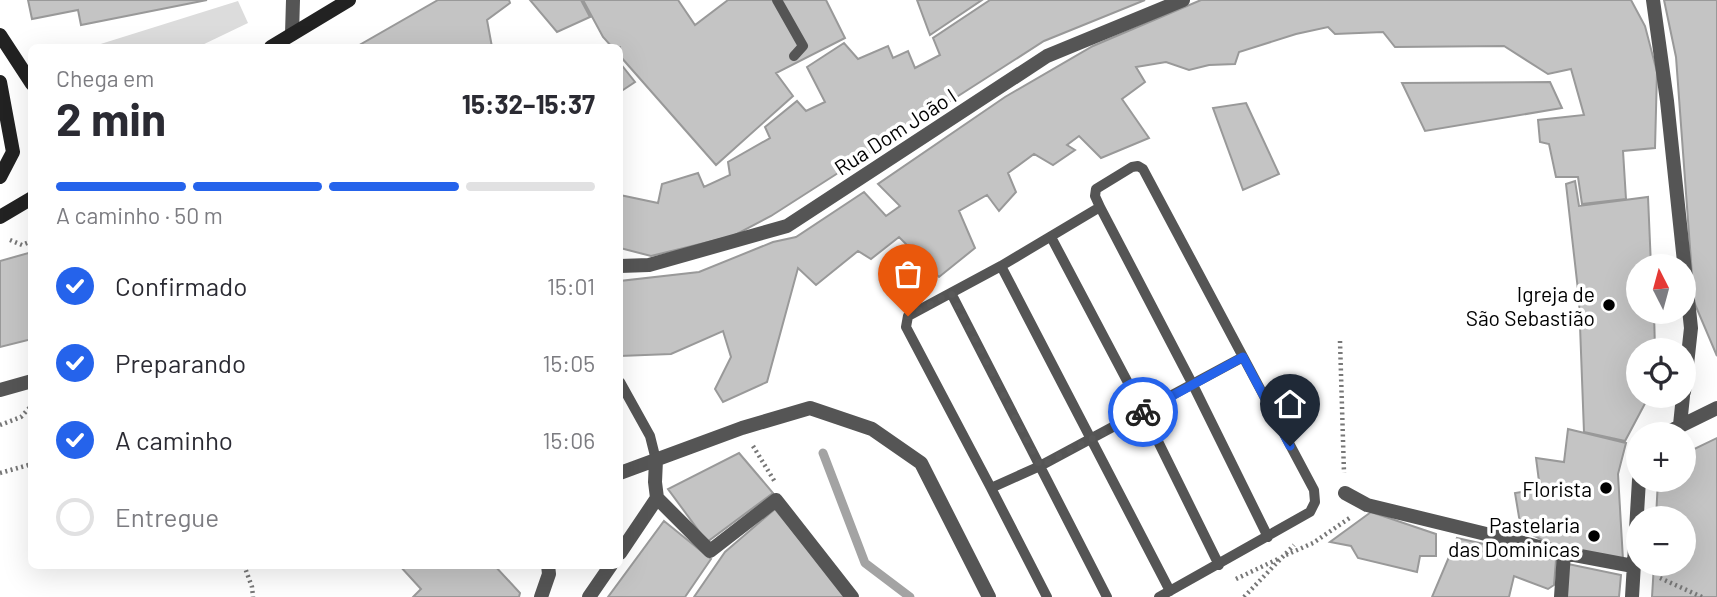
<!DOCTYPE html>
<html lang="pt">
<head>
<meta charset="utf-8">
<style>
	body { margin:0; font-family:Barlow,sans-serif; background:#f7f7f7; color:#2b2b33; height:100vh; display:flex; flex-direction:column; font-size:26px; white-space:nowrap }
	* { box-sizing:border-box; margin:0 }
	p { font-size:23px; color:#7c7c81 }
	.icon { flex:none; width:38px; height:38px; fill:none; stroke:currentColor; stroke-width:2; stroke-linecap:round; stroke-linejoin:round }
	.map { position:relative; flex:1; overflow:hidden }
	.details { position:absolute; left:28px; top:44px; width:595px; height:525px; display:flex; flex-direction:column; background:#fff; border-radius:10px; box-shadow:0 7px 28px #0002 }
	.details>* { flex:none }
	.needle { width:46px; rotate:354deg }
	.buttons { position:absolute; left:1626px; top:254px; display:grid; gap:14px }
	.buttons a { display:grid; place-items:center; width:70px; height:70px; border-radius:50%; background:#fff; box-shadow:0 7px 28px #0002; font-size:35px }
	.pin { position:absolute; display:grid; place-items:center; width:60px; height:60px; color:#fff; margin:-72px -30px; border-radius:50% 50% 50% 0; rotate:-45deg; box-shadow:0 0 7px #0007 }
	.pin .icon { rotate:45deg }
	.courier { position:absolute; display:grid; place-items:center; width:70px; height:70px; margin:-35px; border:5px solid #2563eb; border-radius:50%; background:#fff; color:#222; box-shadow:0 2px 9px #0007 }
	.overview em { font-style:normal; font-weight:700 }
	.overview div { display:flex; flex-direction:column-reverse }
	.overview { display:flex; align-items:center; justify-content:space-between; height:119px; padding:0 28px }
	h1 { font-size:46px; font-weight:700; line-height:52px }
	.bar { display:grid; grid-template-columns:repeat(4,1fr); gap:10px 7px; align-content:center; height:84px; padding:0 28px }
	.bar i { height:9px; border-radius:5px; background:#e1e1e2 }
	.bar .active { background:#2563eb }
	.bar p { grid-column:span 4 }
	ol { padding:0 28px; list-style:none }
	li { display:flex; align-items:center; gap:21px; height:77px }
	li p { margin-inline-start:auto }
	li .icon { padding:7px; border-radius:50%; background:#2563eb; color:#fff; stroke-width:4 }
	li:last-child { color:#7c7c81 }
	li i { width:38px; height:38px; border:4px solid #e1e1e2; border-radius:50% }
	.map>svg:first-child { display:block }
	.green { fill:#dcdcdc }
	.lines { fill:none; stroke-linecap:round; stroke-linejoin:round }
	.stream { stroke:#a3a3a3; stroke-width:9 }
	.building { fill:#c4c4c4; stroke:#999; stroke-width:2 }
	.path { stroke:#777; stroke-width:4.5; stroke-dasharray:2 3.5; stroke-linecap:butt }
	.lane { stroke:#555; stroke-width:10 }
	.street { stroke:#555; stroke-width:14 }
	.secondary { stroke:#222; stroke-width:14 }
	.done { stroke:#595959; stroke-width:7; stroke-dasharray:0 12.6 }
	.route { stroke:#2563eb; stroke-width:9 }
	.poi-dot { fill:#000; stroke:#fff; stroke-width:2.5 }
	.labels { text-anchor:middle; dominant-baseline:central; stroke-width:7; stroke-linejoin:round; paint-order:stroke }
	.street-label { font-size:21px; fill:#000; stroke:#fff }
	.poi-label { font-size:21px; fill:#000; stroke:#fff; text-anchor:end }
</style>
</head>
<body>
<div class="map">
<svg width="1717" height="597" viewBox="0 0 1717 597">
	<rect width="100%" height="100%" fill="#fff"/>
	<!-- green -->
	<path class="green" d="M238 1 248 23 198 47H91Z"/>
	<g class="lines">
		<!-- stream -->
		<path class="stream" d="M823 453 865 563 910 597"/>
	</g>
	<!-- building -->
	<path class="building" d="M28 0H207L81 25 78 10 32 19Z
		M438 0H509L510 3 487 20 492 47H356Z
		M530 0H581L590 17 557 32Z
		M583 0H678L695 25 728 0H826L845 38 776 73 793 96 716 165 620 56V47H612L603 37Z
		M917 0H982L930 35Z
		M990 0H1145L1044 41 771 216 733 236 651 256 620 248V195L658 203 662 184 698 173 704 187 730 175 728 162 770 138 765 127 797 101 806 111 825 102 807 67 844 43 858 59 888 46 893 58 908 51 915 68 940 55 933 38Z
		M1201 0H1631L1645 26 1657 72 1655 148 1623 151 1626 199 1582 204 1578 177H1556L1549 144 1540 142 1538 120 1584 115 1571 69 1548 74 1504 46 1395 47 1383 32 1335 34 1328 27 1296 34 1239 52 1235 64 1209 65 1189 70 1166 62 1136 67 1145 82 1122 99 1149 138 1101 158 1079 136 1067 145 1075 150 1053 165 1034 154 1008 173 1016 192 999 211 987 195 959 211 975 248 939 277 899 237 871 259 858 251 816 285 798 268 767 382 723 402 715 389 731 357 723 331 671 354 620 356V281L699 272 773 242 796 237 864 192 886 216 900 206 878 184 1005 97 1093 46Z
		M1664 0H1717V356L1694 302 1676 57Z
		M620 63 635 82 620 92Z
		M1550 82 1562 108 1425 131 1402 83Z
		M1246 103 1279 174 1243 190 1213 108Z
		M1575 181 1579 206 1648 197 1651 266H1638V312H1654L1655 350H1638V396H1649L1625 441 1584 432 1579 299 1566 184Z
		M32 252V339L0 347V261Z
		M1568 429 1626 443 1618 474 1623 560 1562 550 1521 529 1515 493 1540 489 1536 458 1564 462Z
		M1717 438V597H1652L1654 564H1684V518H1656L1658 480H1684V454Z
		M739 453 773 493 707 542 668 489Z
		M775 509 847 597H694L725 552Z
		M1371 512 1436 534V556H1420L1417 572 1358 558 1351 546 1330 542Z
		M664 521 711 559 685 597H608Z
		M1457 538 1556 560 1554 585 1548 589 1514 576 1509 597H1432Z
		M1568 564 1621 575 1619 597H1564Z
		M399 565H494L520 593 519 597H413L421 589Z"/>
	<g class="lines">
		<!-- path -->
		<path class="path" d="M10 240 22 245 32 241
			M1340 341 1344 473
			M0 425 21 417 32 405
			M753 446 775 482
			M0 473 32 464
			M1286 555 1313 543 1351 517
			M244 565 252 587 253 597
			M1660 578 1702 597
			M1236 579 1278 559
			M1244 597 1294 545"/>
		<!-- lane -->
		<path class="lane" d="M777 0 803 46 794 56
			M1100 207 1193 385 1268 537
			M1051 237 1143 411 1219 565
			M1001 266 1170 591
			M951 293 1107 597
			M620 382 650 436 656 460
			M991 488 1047 597
			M1159 597 1310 512 1315 502 1314 490 1143 169 1138 166 1132 167 1096 189 1095 196 1100 207 1001 266 908 316 906 327 991 488 1040 466 1243 357"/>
		<!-- street -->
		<path class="street" d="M1653 0 1667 101 1691 328 1684 392
			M292 34 293 0
			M620 266 649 265 787 226 1047 56 1183 0
			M0 390 32 381
			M1680 425 1683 396
			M1664 434 1717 408
			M656 460 655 482 657 498 710 551 776 500 852 597
			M620 473 742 428 810 408 872 429 921 463 989 597
			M1345 493 1367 505 1564 553 1633 566
			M620 553 657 498
			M541 597 549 574 548 565
			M589 597 611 565
			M1561 597 1564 553
			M1632 597 1639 480"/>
		<!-- secondary -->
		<path class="secondary" d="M0 35 32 84
			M271 47 349 0
			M0 82 13 152 0 177
			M0 217 32 198"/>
	</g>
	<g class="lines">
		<!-- done -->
		<path class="done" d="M908 316 951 293 1040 466 1143 412"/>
		<!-- route -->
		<path class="route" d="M1143 412 1243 357 1290 446"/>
	</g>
	<!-- markers -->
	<g class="poi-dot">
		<circle cx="1609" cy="305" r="7"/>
		<circle cx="1606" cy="488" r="7"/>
		<circle cx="1594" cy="536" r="7"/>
	</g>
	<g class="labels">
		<!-- street labels -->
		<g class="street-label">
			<text transform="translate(895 131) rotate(-33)">Rua Dom João I</text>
		</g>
		<!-- poi labels -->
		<g class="poi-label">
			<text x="1595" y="293">Igreja de<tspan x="1595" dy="24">São Sebastião</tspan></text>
			<text x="1592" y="488">Florista</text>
			<text x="1580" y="524">Pastelaria<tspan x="1580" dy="24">das Dominicas</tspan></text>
		</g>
	</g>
</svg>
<div class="buttons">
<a><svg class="needle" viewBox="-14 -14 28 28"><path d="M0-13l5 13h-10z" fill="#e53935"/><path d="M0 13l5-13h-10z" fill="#7c7c81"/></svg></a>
<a><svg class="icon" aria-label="locate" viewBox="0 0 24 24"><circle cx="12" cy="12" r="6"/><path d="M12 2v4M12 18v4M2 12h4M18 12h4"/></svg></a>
<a>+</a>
<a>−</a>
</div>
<div class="pin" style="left:908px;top:316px;background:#ea580c"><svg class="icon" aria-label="bag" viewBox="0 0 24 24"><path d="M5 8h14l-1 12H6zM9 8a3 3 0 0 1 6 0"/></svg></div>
<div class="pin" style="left:1290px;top:446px;background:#1f2937"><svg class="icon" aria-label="home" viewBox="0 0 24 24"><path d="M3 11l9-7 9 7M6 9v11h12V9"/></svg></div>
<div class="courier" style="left:1143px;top:412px"><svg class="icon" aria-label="bike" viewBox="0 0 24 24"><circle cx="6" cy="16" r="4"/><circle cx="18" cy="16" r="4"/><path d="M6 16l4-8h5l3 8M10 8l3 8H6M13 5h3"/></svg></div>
<section class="details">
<div class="overview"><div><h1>2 min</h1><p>Chega em</p></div><em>15:32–15:37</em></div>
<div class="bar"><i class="active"></i><i class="active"></i><i class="active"></i><i></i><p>A caminho · 50 m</p></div>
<ol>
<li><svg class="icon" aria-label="check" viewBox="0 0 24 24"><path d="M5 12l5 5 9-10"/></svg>Confirmado<p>15:01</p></li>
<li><svg class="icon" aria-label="check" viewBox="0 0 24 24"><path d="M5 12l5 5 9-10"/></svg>Preparando<p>15:05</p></li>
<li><svg class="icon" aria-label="check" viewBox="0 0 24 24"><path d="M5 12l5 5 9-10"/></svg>A caminho<p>15:06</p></li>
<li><i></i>Entregue</li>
</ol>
</section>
</div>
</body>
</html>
